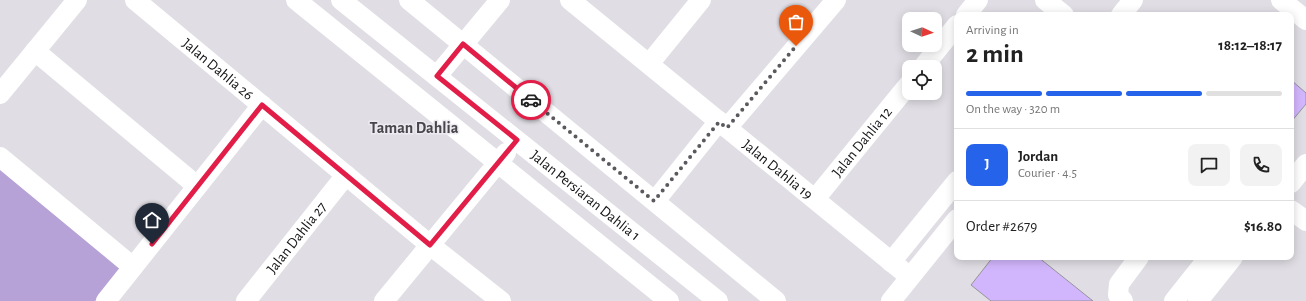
<!DOCTYPE html>
<html lang="en">
<head>
<meta charset="utf-8">
<style>
	body { margin:0; font-family:"Alegreya Sans",sans-serif; background:#f2f2f2; color:#222; height:100vh; display:flex; flex-direction:column; font-size:15px; white-space:nowrap }
	* { box-sizing:border-box; margin:0 }
	p { font-size:13px; color:#767676 }
	.icon { flex:none; width:22px; height:22px; fill:none; stroke:currentColor; stroke-width:2; stroke-linecap:round; stroke-linejoin:round }
	.map { position:relative; flex:1; overflow:hidden }
	.details { position:absolute; left:954px; top:12px; width:340px; height:248px; display:flex; flex-direction:column; background:#fff; border-radius:8px; box-shadow:0 2px 10px #0003 }
	.details>* { flex:none }
	.needle { width:26px; rotate:94deg }
	.controls { position:absolute; left:902px; top:12px; display:grid; gap:8px }
	.controls a { display:grid; place-items:center; width:40px; height:40px; border-radius:8px; background:#fff; box-shadow:0 2px 10px #0003; font-size:20px }
	.pin { position:absolute; display:grid; place-items:center; width:34px; height:34px; color:#fff; margin:-41px -17px; border-radius:50% 50% 50% 0; rotate:-45deg; box-shadow:0 0 4px #0007 }
	.pin .icon { rotate:45deg }
	.courier { position:absolute; display:grid; place-items:center; width:40px; height:40px; margin:-20px; border:3px solid #e11d48; border-radius:50%; background:#fff; color:#222; box-shadow:0 1px 5px #0007 }
	.overview em { font-style:normal; font-weight:700 }
	.overview div { display:flex; flex-direction:column-reverse }
	.overview { display:flex; align-items:center; justify-content:space-between; height:68px; padding:0 12px }
	h1 { font-size:26px; font-weight:700; line-height:30px }
	.bar { display:grid; grid-template-columns:repeat(4,1fr); gap:6px 4px; align-content:center; height:48px; padding:0 12px }
	.bar i { height:5px; border-radius:3px; background:#e0e0e0 }
	.bar .selected { background:#2563eb }
	.bar p { grid-column:span 4 }
	.line { display:flex; align-items:center; gap:10px; padding:0 12px; border-top:1px solid #e0e0e0 }
	.line div { flex:1 }
	.round { display:grid; place-items:center; flex:none; width:42px; height:42px; border-radius:8px; background:#f2f2f2 }
	.map>svg:first-child { display:block }
	.garden { fill:#b6a2d6 }
	.building { fill:#d2b6fd; stroke:#959399 }
	.lines { fill:none; stroke-linecap:round; stroke-linejoin:round }
	.minor { stroke:#fff; stroke-width:20 }
	.done { stroke:#5b595d; stroke-width:4; stroke-dasharray:0 7.2 }
	.route { stroke:#e11d48; stroke-width:5 }
	.labels { text-anchor:middle; dominant-baseline:central; stroke-width:3; stroke-linejoin:round; paint-order:stroke }
	.street-label { font-size:15px; fill:#131215; stroke:#edebf1 }
	.neighbourhood-label { font-size:16px; font-weight:bold; fill:#48464b; stroke:#edebf1 }
</style>
</head>
<body>
<div class="map">
<svg width="1306" height="301" viewBox="0 0 1306 301">
	<rect width="100%" height="100%" fill="#e0dee4"/>
	<!-- garden -->
	<path class="garden" d="M0 166 123 267 95 301H0Z"/>
	<!-- building -->
	<path class="building" d="M1291 80 1306 93V104L1291 122Z
		M993 257H1038L1093 301H991L971 285Z"/>
	<g class="lines">
		<!-- minor -->
		<g class="minor">
			<path id="s1" d="M135 0 430 245 501 301"/>
			<path d="M296 0 669 301"/>
			<path id="s2" d="M341 0 718 301"/>
			<path d="M409 0 776 301"/>
			<path id="s3" d="M570 0 910 277"/>
			<path d="M1045 0 1064 15"/>
			<path d="M1281 0 1306 20"/>
			<path d="M966 15 978 0"/>
			<path d="M1121 15 1133 0"/>
			<path d="M35 51 197 186"/>
			<path d="M649 64 701 0"/>
			<path d="M923 67 957 25"/>
			<path d="M437 76 500 0"/>
			<path d="M0 94 77 0"/>
			<path d="M727 128 836 0"/>
			<path d="M0 157 133 267"/>
			<path d="M1291 183 1306 164"/>
			<path id="s4" d="M815 199 909 84"/>
			<path d="M655 201 719 121"/>
			<path d="M1291 210 1306 221"/>
			<path d="M891 262 957 181"/>
			<path d="M106 301 262 105"/>
			<path id="s5" d="M246 301 346 175"/>
			<path d="M384 301 506 153"/>
			<path d="M891 301 957 219"/>
			<path d="M1123 301 1118 295 1119 284 1139 257"/>
			<path d="M1174 301 1209 257"/>
			<path d="M1198 301 1233 257"/>
		</g>
	</g>
	<g class="lines">
		<!-- done -->
		<path class="done" d="M531 100 654 201 719 122 727 128 796 46"/>
		<!-- route -->
		<path class="route" d="M152 244 262 105 430 245 517 140 437 76 463 44 531 100"/>
	</g>
	<g class="labels">
		<!-- street labels -->
		<g class="street-label">
			<text stroke="none"><textPath href="#s1" startOffset="108">Jalan Dahlia 26</textPath></text>
			<text stroke="none"><textPath href="#s4" startOffset="74">Jalan Dahlia 12</textPath></text>
			<text stroke="none"><textPath href="#s3" startOffset="268">Jalan Dahlia 19</textPath></text>
			<text stroke="none"><textPath href="#s2" startOffset="313">Jalan Persiaran Dahlia 1</textPath></text>
			<text stroke="none"><textPath href="#s5" startOffset="81">Jalan Dahlia 27</textPath></text>
		</g>
		<!-- neighbourhood labels -->
		<g class="neighbourhood-label">
			<text x="414" y="128">Taman Dahlia</text>
		</g>
	</g>
</svg>
<div class="controls">
<a><svg class="needle" viewBox="-14 -14 28 28"><path d="M0-13l5 13h-10z" fill="#e53935"/><path d="M0 13l5-13h-10z" fill="#767676"/></svg></a>
<a><svg class="icon" aria-label="locate" viewBox="0 0 24 24"><circle cx="12" cy="12" r="6"/><path d="M12 2v4M12 18v4M2 12h4M18 12h4"/></svg></a>
</div>
<div class="pin" style="left:796px;top:46px;background:#ea580c"><svg class="icon" aria-label="bag" viewBox="0 0 24 24"><path d="M5 8h14l-1 12H6zM9 8a3 3 0 0 1 6 0"/></svg></div>
<div class="pin" style="left:152px;top:244px;background:#1f2937"><svg class="icon" aria-label="home" viewBox="0 0 24 24"><path d="M3 11l9-7 9 7M6 9v11h12V9"/></svg></div>
<div class="courier" style="left:531px;top:100px"><svg class="icon" aria-label="car" viewBox="0 0 24 24"><path d="M5 17H2v-5l4-1 3-4h7l3 4 3 1v5h-3M9 17h6M6 11h13"/><circle cx="7" cy="17" r="2"/><circle cx="17" cy="17" r="2"/></svg></div>
<section class="details">
<div class="overview"><div><h1>2 min</h1><p>Arriving in</p></div><em>18:12–18:17</em></div>
<div class="bar"><i class="selected"></i><i class="selected"></i><i class="selected"></i><i></i><p>On the way · 320 m</p></div>
<div class="line" style="height:72px"><b class="round" style="background:#2563eb;color:#fff">J</b><div><b>Jordan</b><p>Courier · 4.5</p></div><a class="round"><svg class="icon" aria-label="chat" viewBox="0 0 24 24"><path d="M4 5h16v11H9l-5 4z"/></svg></a><a class="round"><svg class="icon" aria-label="phone" viewBox="0 0 24 24"><path d="M5 4h4l2 5-3 2q2 4 5 5l2-3 5 2v4C11 20 4 13 5 4z"/></svg></a></div>
<div class="line" style="height:52px"><div>Order #2679</div><b>$16.80</b></div>
</section>
</div>
</body>
</html>
